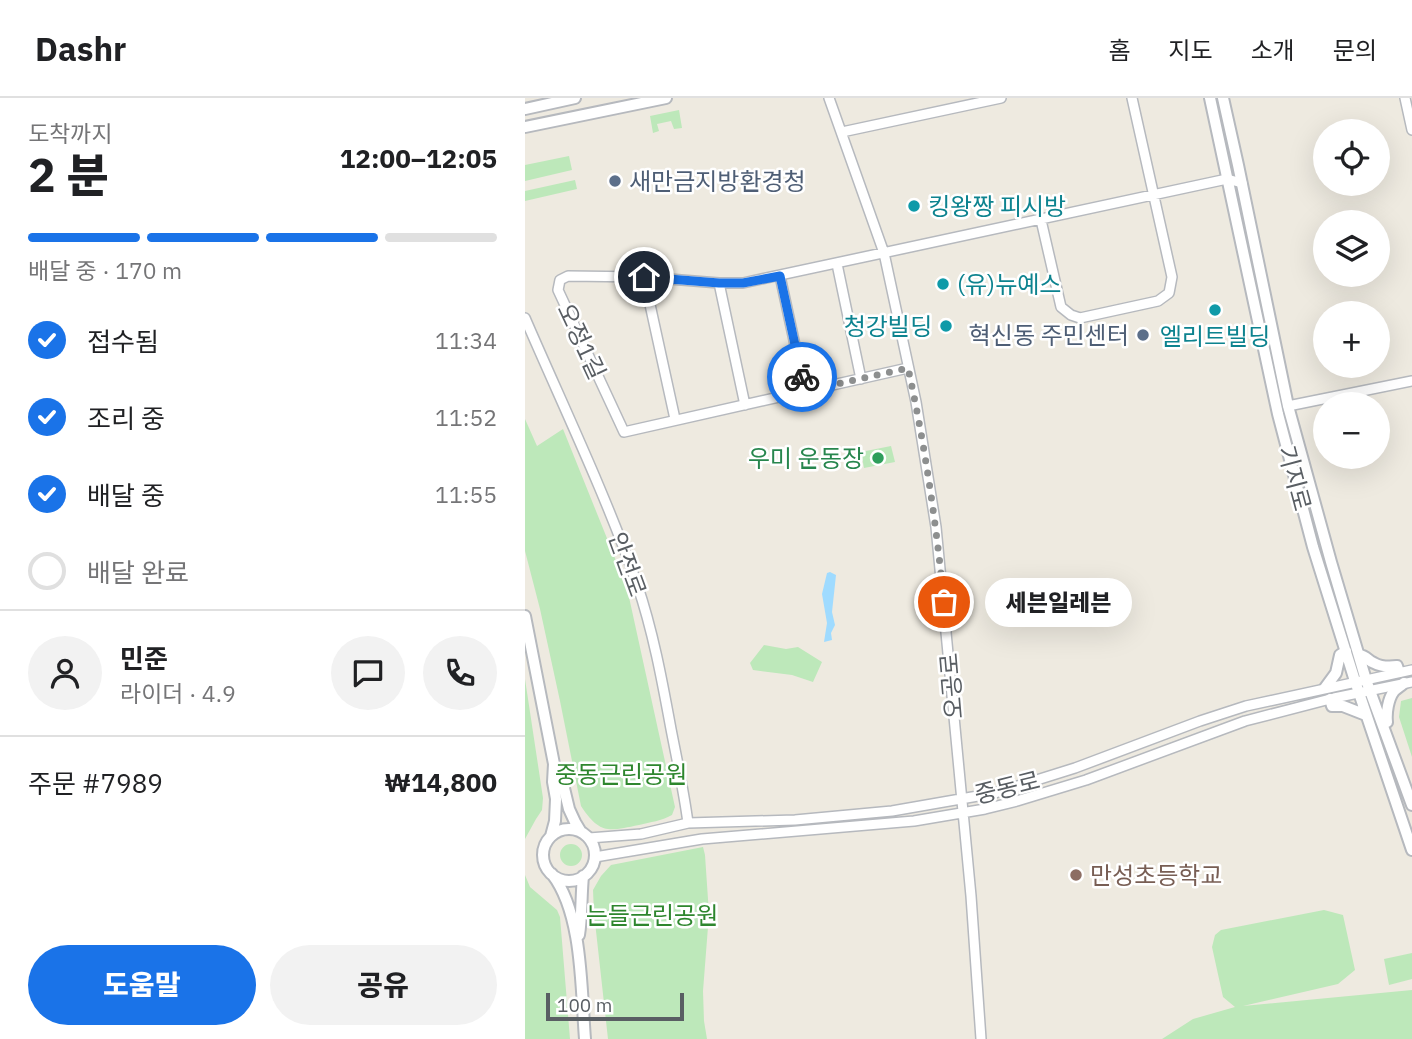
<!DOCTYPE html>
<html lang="ko">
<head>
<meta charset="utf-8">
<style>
	body { margin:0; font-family:"IBM Plex Sans","Noto Sans KR",sans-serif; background:#f2f2f2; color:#202124; height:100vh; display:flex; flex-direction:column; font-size:26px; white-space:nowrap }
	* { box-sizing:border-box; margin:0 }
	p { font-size:23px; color:#757577 }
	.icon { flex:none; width:38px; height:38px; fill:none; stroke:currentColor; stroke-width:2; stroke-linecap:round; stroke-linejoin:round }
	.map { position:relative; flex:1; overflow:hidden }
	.details { display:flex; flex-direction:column; background:#fff; width:525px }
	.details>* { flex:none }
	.controls { position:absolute; left:788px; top:21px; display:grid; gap:14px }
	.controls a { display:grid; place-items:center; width:77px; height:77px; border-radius:50%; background:#fff; box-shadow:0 7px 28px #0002; font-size:35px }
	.scale { position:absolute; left:21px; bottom:18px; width:138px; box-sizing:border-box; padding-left:7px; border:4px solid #595e63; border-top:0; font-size:19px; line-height:24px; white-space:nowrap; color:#595e63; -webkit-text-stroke:5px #fff; paint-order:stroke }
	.pin { position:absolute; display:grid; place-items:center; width:60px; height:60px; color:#fff; margin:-30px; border:4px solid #fff; border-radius:50%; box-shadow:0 2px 7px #0007 }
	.courier { position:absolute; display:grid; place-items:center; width:70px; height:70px; margin:-35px; border:5px solid #1a73e8; border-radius:50%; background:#fff; color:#222; box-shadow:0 2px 9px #0007 }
	.bubble { position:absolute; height:49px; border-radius:24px; background:#fff; box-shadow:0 7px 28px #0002; font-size:23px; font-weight:800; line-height:49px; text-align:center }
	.head em { font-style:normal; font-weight:800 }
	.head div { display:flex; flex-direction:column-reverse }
	.head { display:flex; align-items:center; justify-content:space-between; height:119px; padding:0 28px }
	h1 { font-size:46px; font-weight:800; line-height:52px }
	.bar { display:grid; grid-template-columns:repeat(4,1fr); gap:10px 7px; align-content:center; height:84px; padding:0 28px }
	.bar i { height:9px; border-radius:5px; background:#e0e0e0 }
	.bar .selected { background:#1a73e8 }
	.bar p { grid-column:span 4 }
	.line { display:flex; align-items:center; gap:18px; padding:0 28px; border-top:2px solid #e0e0e0 }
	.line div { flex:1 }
	.round { display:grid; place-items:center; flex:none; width:74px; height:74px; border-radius:37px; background:#f2f2f2 }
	ol { padding:0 28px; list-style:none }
	li { display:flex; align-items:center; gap:21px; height:77px }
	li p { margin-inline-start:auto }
	li .icon { padding:7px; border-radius:50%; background:#1a73e8; color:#fff; stroke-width:4 }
	li:last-child { color:#757577 }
	li i { width:38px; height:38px; border:4px solid #e0e0e0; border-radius:50% }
	.cta { display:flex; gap:14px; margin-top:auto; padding:14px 28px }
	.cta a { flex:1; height:80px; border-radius:42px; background:#1a73e8; color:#fff; font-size:28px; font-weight:800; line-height:80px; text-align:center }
	.cta a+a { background:#f2f2f2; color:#202124 }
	header { display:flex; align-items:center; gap:42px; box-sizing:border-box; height:98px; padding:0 35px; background:#fff; border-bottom:2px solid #e0e0e0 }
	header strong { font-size:33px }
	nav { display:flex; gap:38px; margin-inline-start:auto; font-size:24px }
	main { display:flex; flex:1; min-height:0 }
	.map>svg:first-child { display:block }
	.green { fill:#bde8ba }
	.water { fill:#9fdbff }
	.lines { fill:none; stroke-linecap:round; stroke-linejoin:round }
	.minor-casing { stroke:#b6b9be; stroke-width:12 }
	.tertiary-casing { stroke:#b6b9be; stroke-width:14 }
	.minor { stroke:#fff; stroke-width:9 }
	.tertiary { stroke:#fff; stroke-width:10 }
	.done { stroke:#8d8f8f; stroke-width:7; stroke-dasharray:0 12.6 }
	.route { stroke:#1a73e8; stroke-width:9 }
	.service-dot { fill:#5c6f8a; stroke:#fff; stroke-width:2.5 }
	.culture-dot { fill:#0f9aa8; stroke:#fff; stroke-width:2.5 }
	.leisure-dot { fill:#2e9e5b; stroke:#fff; stroke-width:2.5 }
	.education-dot { fill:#8d6e63; stroke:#fff; stroke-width:2.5 }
	.labels { text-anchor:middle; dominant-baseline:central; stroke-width:5; stroke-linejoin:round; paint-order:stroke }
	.service-label { font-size:24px; fill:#4e5e75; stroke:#fff; text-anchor:start }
	.culture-label { font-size:24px; fill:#0d838f; stroke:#fff; text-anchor:start }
	.street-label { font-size:24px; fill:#595e63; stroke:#fff }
	.leisure-label { font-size:24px; fill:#27864d; stroke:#fff; text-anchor:end }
	.park-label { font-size:24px; fill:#2e862e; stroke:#fff }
	.education-label { font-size:24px; fill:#785e54; stroke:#fff; text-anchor:start }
</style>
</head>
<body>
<header>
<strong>Dashr</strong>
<nav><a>홈</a><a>지도</a><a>소개</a><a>문의</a></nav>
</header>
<main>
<section class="details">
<div class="head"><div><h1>2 분</h1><p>도착까지</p></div><em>12:00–12:05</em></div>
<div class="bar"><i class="selected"></i><i class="selected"></i><i class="selected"></i><i></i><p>배달 중 · 170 m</p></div>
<ol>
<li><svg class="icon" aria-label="check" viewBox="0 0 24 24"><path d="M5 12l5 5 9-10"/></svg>접수됨<p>11:34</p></li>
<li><svg class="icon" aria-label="check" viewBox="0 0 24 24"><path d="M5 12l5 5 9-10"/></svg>조리 중<p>11:52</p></li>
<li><svg class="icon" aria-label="check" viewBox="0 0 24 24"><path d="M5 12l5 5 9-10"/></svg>배달 중<p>11:55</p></li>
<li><i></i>배달 완료</li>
</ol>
<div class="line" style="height:126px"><a class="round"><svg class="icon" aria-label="person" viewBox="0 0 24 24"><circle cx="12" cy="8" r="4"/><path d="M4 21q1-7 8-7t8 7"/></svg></a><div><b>민준</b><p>라이더 · 4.9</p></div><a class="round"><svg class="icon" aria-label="chat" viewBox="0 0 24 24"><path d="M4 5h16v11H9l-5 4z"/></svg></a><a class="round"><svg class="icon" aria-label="phone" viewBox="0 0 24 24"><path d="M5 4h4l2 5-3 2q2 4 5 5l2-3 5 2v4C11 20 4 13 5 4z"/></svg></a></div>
<div class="line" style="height:91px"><div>주문 #7989</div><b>₩14,800</b></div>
<div class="cta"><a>도움말</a><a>공유</a></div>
</section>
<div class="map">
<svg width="887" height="941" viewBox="0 0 887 941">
	<rect width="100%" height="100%" fill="#eeeae0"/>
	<!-- green -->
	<path class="green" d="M154 12 157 30 149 31 146 23 132 26 134 33 128 35 125 18Z
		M44 58 47 72 0 83V67Z
		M50 82 52 91 0 103V93Z
		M0 321 12 348 38 331 102 490 150 709 147 717C136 723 126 724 114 727 84 733 75 737 56 708L35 603 15 511 0 453Z
		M366 348 370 364 339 370 336 354Z
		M239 547 261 551 273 549 297 564 288 584 267 577 228 572 225 565Z
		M0 581 18 700 17 712 11 721 0 741Z
		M887 600V659L874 619 876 603Z
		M35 757a11 11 0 1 1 22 0a11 11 0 1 1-22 0Z
		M178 749 180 757 184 816 178 893 179 923 182 941H83L69 815 68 792 76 778 86 767Z
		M0 777 5 789 32 812 35 819 45 941H0Z
		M799 812 818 817 830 872 813 886 718 908 887 892V941H637L668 921 710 909 698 899 687 849 690 837 696 832Z
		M887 855V881L864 887 859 861Z"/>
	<!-- water -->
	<path class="water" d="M305 474 311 477 307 514 310 527 306 535 307 542 299 544 302 525 297 496 302 475Z"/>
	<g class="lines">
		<!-- minor casing -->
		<g class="minor-casing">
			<path id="minor" d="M304 0 359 155 391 304 411 429 446 798 456 941
				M880 0 887 32
				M317 34 476 0
				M516 122 536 209 546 217 555 220 633 203 644 195 647 179 607 0
				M312 166 336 281
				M255 178 280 293
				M119 179 150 321
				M194 185 220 307
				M0 220C38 308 80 395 112 486 128 533 137 582 146 631 152 662 159 694 163 725
				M383 270 99 334 33 192 35 182 43 178 119 179 194 185H218L702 81 717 85
				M763 308 887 283
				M64 740 116 736 163 725 270 722 367 713 470 695 550 670 675 623 721 608 887 572
				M70 759 177 741 389 723 460 711 492 703 561 682 720 623 809 600 887 584"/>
		</g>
		<!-- tertiary casing -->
		<g class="tertiary-casing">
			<path id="tertiary" d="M685 0 753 316 788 449 830 583 887 752
				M698 0 713 67 763 308 806 464 841 582 887 707
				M0 11 50 0
				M0 29 141 0
				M0 518 29 666 37 682 44 711 50 724 56 734
				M834 557C842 558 842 562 849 565 856 569 864 569 872 568L874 574
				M800 590 811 575 815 557 821 553
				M805 601 807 608H818L841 617
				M860 625 862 624C861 615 863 601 869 593 872 590 876 588 879 585
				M18 757a26 26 0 1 1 52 0a26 26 0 1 1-52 0Z
				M26 738 30 723 31 701 28 684 29 666
				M27 776C58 816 56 892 60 941
				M54 837C57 818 56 798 58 778"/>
		</g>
		<!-- minor -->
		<use href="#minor" class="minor"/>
		<!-- tertiary -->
		<use href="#tertiary" class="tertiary"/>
	</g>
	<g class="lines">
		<!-- done -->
		<path class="done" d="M277 279 280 293 383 270C400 347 411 425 419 504"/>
		<!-- route -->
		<path class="route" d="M119 179 194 185H218L255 178 277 279"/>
	</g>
	<!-- markers -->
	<g class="service-dot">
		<circle cx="90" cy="83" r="7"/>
		<circle cx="618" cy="237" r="7"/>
	</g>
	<g class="culture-dot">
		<circle cx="389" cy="108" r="7"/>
		<circle cx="418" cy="186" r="7"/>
		<circle cx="690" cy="212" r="7"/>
		<circle cx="421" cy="228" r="7"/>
	</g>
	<circle class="leisure-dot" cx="353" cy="360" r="7"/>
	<circle class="education-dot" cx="551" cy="777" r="7"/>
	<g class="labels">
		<!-- service labels -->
		<g class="service-label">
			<text x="104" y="83">새만금지방환경청</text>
			<text x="604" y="237" text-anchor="end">혁신동 주민센터</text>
		</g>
		<!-- culture labels -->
		<g class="culture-label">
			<text x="403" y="108">킹왕짱 피시방</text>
			<text x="432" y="186">(유)뉴예스</text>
			<text x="407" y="228" text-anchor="end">청강빌딩</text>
			<text x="690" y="238" text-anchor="middle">엘리트빌딩</text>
		</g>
		<!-- street labels -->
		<g class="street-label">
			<text transform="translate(57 243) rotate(65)">오정1길</text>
			<text transform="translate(770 380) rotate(75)">기지로</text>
			<text transform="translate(103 466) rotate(70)">안전로</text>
			<text transform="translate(426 588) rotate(-95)">오공로</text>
			<text transform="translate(482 689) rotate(-14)">중동로</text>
		</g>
		<!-- leisure labels -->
		<g class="leisure-label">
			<text x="339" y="360">우미 운동장</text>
		</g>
		<!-- park labels -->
		<g class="park-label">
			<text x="96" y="676">중동근린공원</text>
			<text x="127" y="817">는들근린공원</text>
		</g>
		<!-- education labels -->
		<g class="education-label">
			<text x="565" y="777">만성초등학교</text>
		</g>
	</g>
</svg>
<div class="controls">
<a><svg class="icon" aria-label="locate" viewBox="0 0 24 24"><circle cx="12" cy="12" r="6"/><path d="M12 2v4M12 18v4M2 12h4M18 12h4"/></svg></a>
<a><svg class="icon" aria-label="layers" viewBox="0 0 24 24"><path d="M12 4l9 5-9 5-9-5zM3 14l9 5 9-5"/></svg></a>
<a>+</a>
<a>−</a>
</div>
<div class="scale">100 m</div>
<div class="pin" style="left:419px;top:504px;background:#ea580c"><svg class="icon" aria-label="bag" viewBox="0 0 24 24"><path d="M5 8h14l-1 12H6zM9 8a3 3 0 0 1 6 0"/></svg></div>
<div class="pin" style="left:119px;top:179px;background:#1f2937"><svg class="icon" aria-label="home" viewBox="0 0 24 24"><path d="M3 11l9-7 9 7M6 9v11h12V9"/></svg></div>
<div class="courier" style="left:277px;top:279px"><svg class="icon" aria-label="bike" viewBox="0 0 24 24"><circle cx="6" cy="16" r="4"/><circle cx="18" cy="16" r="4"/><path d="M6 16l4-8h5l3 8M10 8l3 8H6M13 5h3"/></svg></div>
<div class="bubble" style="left:460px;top:480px;width:147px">세븐일레븐</div>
</div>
</main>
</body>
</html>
